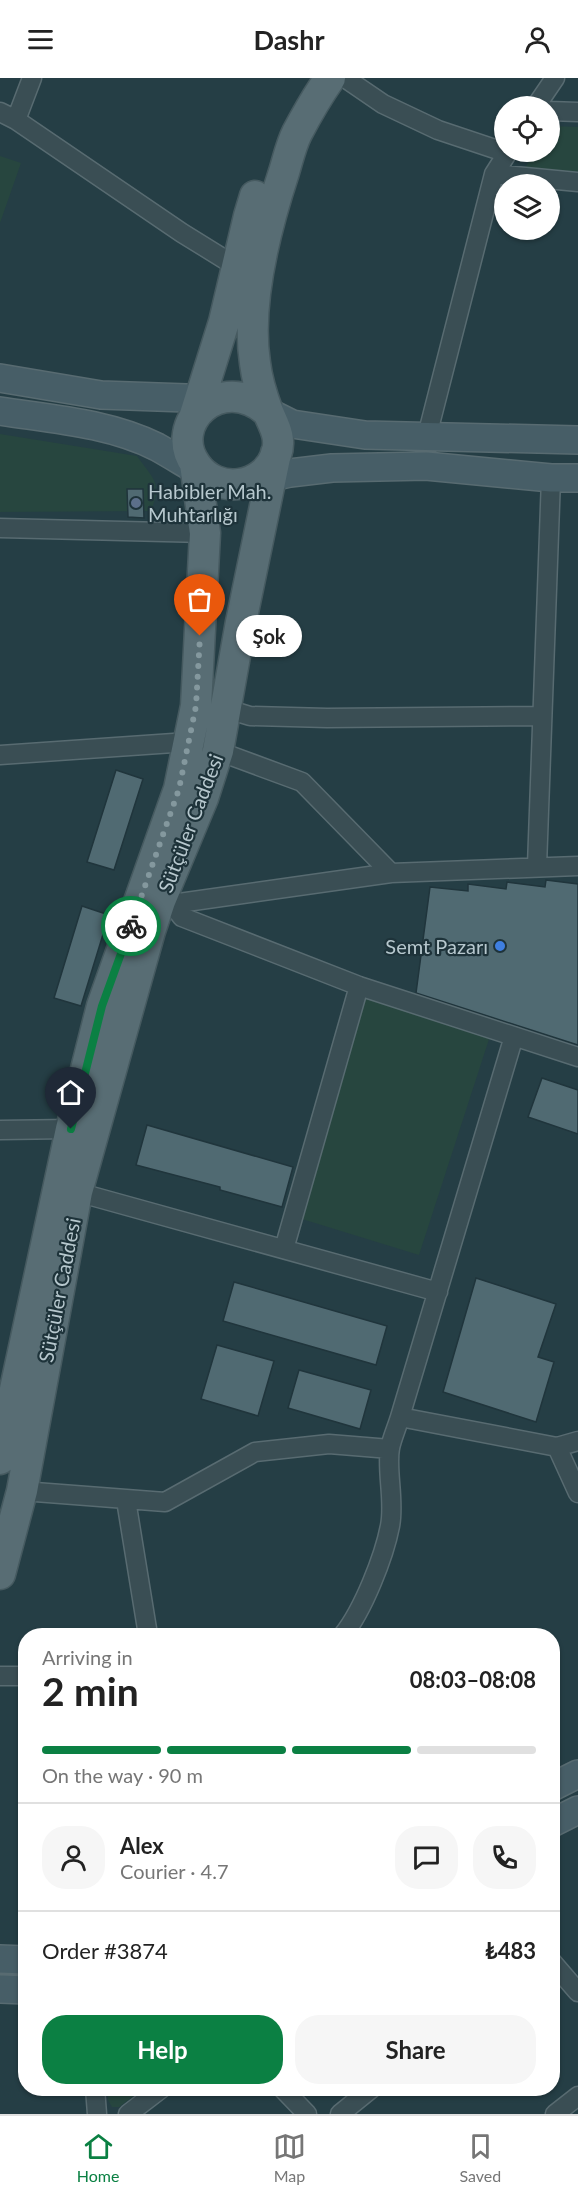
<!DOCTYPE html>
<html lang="en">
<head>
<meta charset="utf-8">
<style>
	body { margin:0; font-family:Lato,sans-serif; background:#f6f6f6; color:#222; height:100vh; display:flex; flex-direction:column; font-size:22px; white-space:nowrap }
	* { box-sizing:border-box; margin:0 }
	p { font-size:20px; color:#767676 }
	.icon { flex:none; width:33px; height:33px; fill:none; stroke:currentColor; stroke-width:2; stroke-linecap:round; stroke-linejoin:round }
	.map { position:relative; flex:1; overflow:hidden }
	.side { position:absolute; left:18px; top:1550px; width:542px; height:468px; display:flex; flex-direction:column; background:#fff; border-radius:24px; box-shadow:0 2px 4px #0004 }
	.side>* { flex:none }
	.controls { position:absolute; left:494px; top:18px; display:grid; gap:12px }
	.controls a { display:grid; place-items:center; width:66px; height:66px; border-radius:50%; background:#fff; box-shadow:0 2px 4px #0004; font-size:30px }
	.pin { position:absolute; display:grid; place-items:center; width:51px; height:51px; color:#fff; margin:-62px -26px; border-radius:50% 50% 50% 0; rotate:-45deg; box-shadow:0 0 6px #0007 }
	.pin .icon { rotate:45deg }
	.courier { position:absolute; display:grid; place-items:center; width:60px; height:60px; margin:-30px; border:4px solid #0b8043; border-radius:50%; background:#fff; color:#222; box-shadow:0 2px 8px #0007 }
	.bubble { position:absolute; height:42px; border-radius:21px; background:#fff; box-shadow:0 2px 4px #0004; font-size:20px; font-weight:700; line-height:42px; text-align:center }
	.overview em { font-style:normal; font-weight:700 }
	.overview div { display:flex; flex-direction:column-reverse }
	.overview { display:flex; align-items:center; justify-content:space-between; height:102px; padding:0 24px }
	h1 { font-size:39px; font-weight:700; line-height:45px }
	.bar { display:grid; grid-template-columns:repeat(4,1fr); gap:9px 6px; align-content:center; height:72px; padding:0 24px }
	.bar i { height:8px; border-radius:4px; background:#e0e0e0 }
	.bar .current { background:#0b8043 }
	.bar p { grid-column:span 4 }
	.line { display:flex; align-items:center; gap:15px; padding:0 24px; border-top:2px solid #e0e0e0 }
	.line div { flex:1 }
	.round { display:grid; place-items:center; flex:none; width:63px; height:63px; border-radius:24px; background:#f6f6f6 }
	.primary-button { display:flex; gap:12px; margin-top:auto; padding:12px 24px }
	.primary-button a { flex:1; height:69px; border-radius:24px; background:#0b8043; color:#fff; font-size:24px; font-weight:700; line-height:69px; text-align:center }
	.primary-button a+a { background:#f6f6f6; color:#222 }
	header { display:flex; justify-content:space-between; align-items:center; height:78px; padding:0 24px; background:#fff; font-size:27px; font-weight:700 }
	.tabs { display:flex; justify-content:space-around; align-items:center; height:84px; border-top:2px solid #e0e0e0; background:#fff; font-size:16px; color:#767676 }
	.tabs a { display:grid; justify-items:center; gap:3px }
	.tabs .current { color:#0b8043 }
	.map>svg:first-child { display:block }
	.green { fill:#27463f }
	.building { fill:#506a72; stroke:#20353c; stroke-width:1.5 }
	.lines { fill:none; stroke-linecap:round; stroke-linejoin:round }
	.street-casing { stroke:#586b71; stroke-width:21 }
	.secondary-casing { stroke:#586b71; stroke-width:30 }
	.primary-casing { stroke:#465a60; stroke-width:33 }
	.street { stroke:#3a4e54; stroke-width:18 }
	.secondary { stroke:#475e67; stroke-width:27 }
	.primary { stroke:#586d74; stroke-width:30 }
	.done { stroke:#84989e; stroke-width:6; stroke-dasharray:0 10.8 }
	.route { stroke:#0b8043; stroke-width:8 }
	.service-dot { fill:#5c6f8a; stroke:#1e333a; stroke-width:2 }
	.shop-dot { fill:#3f7fe0; stroke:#1e333a; stroke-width:2 }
	.labels { text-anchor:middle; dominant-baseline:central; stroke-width:4.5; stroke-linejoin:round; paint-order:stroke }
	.poi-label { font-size:20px; fill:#b7c8ce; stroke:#1e333a; text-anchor:start }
	.street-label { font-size:20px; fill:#b7c8ce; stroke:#1e333a }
</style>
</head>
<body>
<header><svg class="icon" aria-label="menu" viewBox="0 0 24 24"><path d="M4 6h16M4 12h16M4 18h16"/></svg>Dashr<svg class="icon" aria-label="person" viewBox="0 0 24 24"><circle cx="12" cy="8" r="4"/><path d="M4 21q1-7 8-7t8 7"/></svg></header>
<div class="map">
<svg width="578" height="2036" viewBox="0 0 578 2036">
	<rect width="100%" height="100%" fill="#253e45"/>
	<!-- green -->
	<path class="green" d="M551 48 578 49V97L523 93 535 74H549V51Z
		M0 78 21 85 0 145Z
		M0 356 137 378C154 402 162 404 151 433L0 434Z
		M366 917 491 955 419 1177 302 1141Z
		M108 2010H144L119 2029H112L108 2022Z"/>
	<!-- building -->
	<path class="building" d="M127 411H143L144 440 128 439Z
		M116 692 143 701 114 792 87 784Z
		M546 802 578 806V967L416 915 430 809 468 813V806L506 811 507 804 545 809Z
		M82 828 109 837 81 928 54 920Z
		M542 1000 578 1012V1056L528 1039Z
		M147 1047 293 1089 282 1129 220 1112V1109L136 1087Z
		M476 1200 556 1226 538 1279 554 1284 536 1344 443 1314Z
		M234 1204 387 1248 376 1287 223 1243Z
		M217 1267 274 1283 258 1338 201 1321Z
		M299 1292 371 1312 360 1351 288 1330Z"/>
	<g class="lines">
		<!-- street casing -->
		<g class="street-casing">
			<path id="street" d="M345 0 383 26 438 52 507 75
				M536 28 555 0
				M549 33 578 34
				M0 34 16 42 182 155 237 189
				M16 42 32 0
				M494 96 578 104
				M427 358 494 96 508 74
				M0 450 205 455
				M227 631 250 638 327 640 542 638
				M218 673 302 704 391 795
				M0 677 188 664
				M537 788 551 400
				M164 824 172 826 391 795 578 788
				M172 826 182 839 359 908 578 979
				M0 1052 71 1051
				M77 1114 438 1214
				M284 1171 359 908
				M400 1339 514 958
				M557 1369 578 1415
				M22 1413 165 1424 255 1374 329 1366 390 1371
				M126 1422 148 1557
				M343 1557C363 1532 384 1479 390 1448 395 1423 386 1392 390 1370 392 1360 397 1349 400 1339L557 1369 578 1363
				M0 1598H26
				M552 1884 578 1914
				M95 2010 97 2036
				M282 2010 307 2036
				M128 2036 162 2010
				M340 2036 372 2010
				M555 2036 578 2018"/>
		</g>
		<!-- secondary casing -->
		<g class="secondary-casing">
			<path id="secondary" d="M0 300 101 317 215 321
				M0 333C52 341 109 345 157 369 173 378 189 388 205 397
				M268 334 292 346 365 357 578 362
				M251 404 290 395 332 390 426 388 551 400H578
				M552 1709 578 1696
				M552 1745 578 1732
				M0 1881 26 1882
				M0 1911 26 1912"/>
		</g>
		<!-- primary casing -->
		<g class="primary-casing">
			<path id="primary" d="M268 334C221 292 166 346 196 387 217 417 263 411 276 377 282 360 274 348 268 334 262 318 257 302 255 285 246 227 266 149 284 94 288 81 291 67 297 55 307 36 318 17 330 0
				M194 340 224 244 249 138 255 118
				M0 1381 71 1051 102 928 179 711 196 628 205 455 195 386
				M0 1496 22 1413 77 1114 150 853 160 823 203 720 218 673 241 544 276 375"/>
		</g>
		<!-- street -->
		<use href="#street" class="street"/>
		<!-- secondary -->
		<use href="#secondary" class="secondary"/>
		<!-- primary -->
		<use href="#primary" class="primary"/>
	</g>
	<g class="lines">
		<!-- done -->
		<path class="done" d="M131 848 179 711 196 628 200 558"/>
		<!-- route -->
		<path class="route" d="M71 1051 102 928 131 848"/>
	</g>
	<!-- markers -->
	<circle class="service-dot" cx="136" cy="425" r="6"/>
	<circle class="shop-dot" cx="500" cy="868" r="6"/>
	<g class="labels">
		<!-- poi labels -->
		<g class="poi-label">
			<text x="148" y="413">Habibler Mah.<tspan x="148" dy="23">Muhtarlığı</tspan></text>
			<text x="488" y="868" text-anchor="end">Semt Pazarı</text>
		</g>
		<!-- street labels -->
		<g class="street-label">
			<text transform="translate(190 745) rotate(-69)">Sütçüler Caddesi</text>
			<text transform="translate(59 1212) rotate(-79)">Sütçüler Caddesi</text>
		</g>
	</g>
</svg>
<div class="controls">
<a><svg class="icon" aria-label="locate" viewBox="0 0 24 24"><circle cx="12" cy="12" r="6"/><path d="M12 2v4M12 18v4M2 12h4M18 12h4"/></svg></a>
<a><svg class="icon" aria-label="layers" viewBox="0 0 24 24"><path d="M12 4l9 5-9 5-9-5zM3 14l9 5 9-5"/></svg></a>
</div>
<div class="pin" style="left:200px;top:558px;background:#ea580c"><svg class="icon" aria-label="bag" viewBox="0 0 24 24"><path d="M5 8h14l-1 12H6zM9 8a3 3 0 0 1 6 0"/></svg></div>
<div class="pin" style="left:71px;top:1051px;background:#1f2937"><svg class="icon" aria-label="home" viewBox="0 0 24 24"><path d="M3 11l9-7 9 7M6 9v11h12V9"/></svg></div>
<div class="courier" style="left:131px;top:848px"><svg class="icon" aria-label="bike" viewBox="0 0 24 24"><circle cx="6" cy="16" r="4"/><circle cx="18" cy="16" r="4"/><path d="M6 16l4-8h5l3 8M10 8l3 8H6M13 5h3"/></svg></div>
<div class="bubble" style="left:236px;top:537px;width:66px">Şok</div>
<section class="side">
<div class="overview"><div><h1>2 min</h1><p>Arriving in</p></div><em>08:03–08:08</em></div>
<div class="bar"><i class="current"></i><i class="current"></i><i class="current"></i><i></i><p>On the way · 90 m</p></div>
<div class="line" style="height:108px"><a class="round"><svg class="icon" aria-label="person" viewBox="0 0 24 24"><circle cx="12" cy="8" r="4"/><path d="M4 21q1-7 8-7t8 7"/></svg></a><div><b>Alex</b><p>Courier · 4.7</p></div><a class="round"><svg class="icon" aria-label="chat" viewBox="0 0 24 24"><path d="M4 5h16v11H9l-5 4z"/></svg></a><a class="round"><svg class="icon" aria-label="phone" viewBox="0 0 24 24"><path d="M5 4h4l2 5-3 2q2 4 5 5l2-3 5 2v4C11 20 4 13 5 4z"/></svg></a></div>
<div class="line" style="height:78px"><div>Order #3874</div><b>₺483</b></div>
<div class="primary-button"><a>Help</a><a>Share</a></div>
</section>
</div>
<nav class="tabs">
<a class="current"><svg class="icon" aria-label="home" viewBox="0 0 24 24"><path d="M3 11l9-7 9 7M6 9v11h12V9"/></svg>Home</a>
<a><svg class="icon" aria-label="map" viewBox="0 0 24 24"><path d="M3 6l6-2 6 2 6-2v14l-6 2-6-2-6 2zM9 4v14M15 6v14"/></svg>Map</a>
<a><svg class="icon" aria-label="saved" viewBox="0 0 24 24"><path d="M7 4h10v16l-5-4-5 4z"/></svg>Saved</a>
</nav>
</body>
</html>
